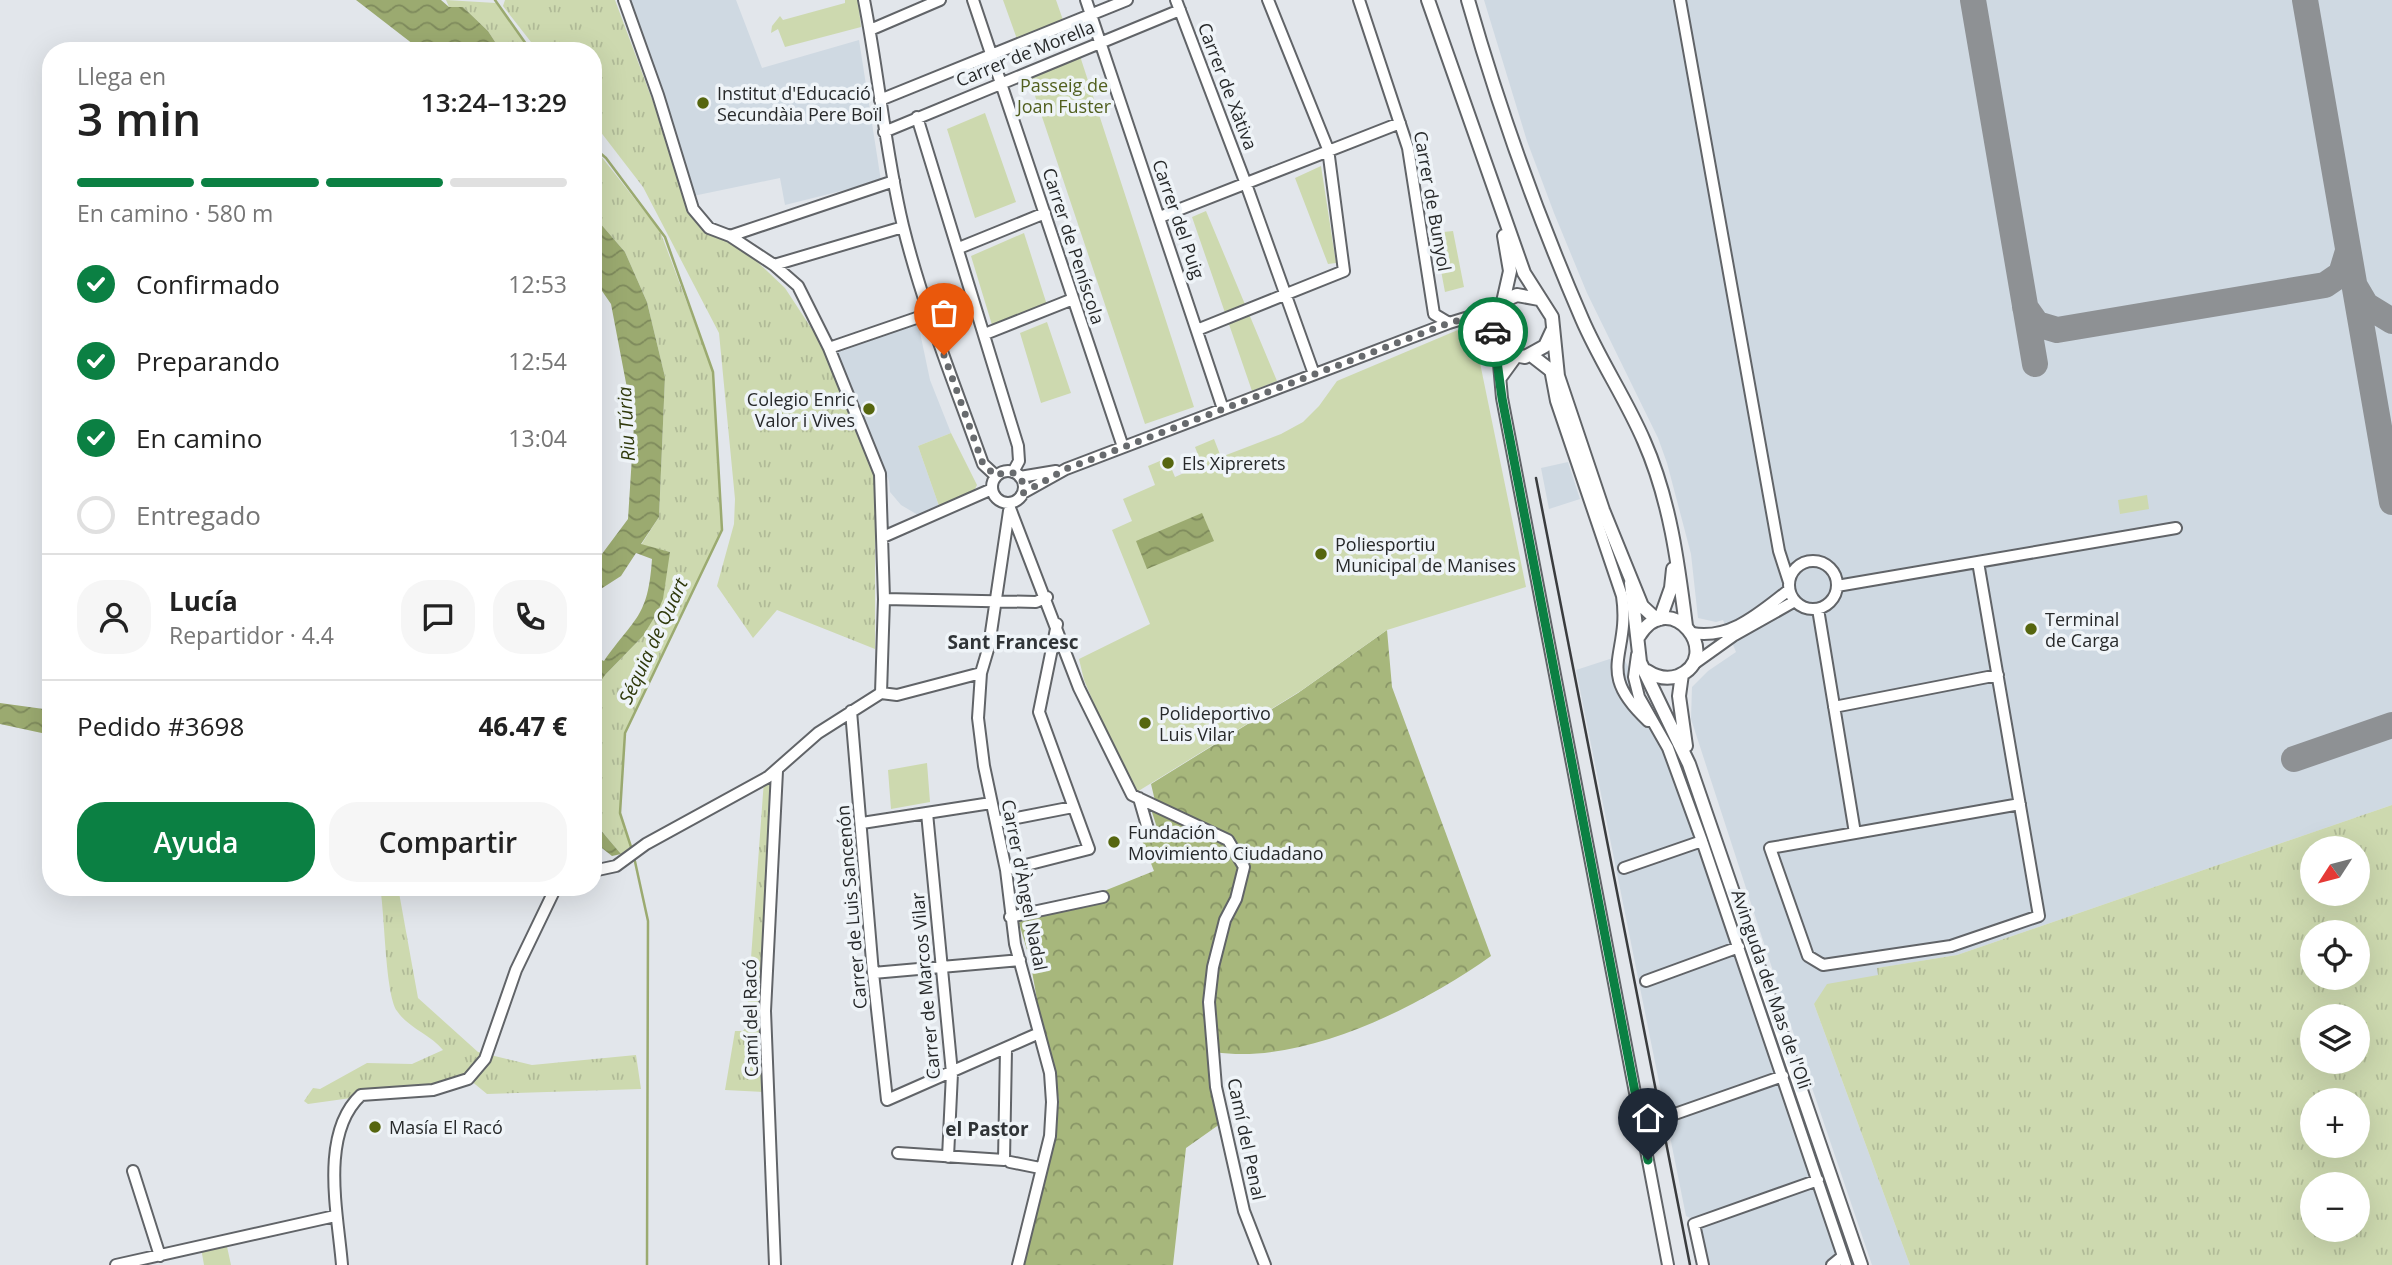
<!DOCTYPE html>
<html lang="es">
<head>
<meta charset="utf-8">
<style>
	body { margin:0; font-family:"Open Sans",sans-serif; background:#f6f6f6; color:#222; height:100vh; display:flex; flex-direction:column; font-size:26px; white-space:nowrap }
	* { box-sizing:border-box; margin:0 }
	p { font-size:23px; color:#767676 }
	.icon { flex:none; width:38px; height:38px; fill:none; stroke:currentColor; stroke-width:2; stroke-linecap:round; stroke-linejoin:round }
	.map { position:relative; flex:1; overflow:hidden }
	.details { position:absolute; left:42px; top:42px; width:560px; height:854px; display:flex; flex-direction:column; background:#fff; border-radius:28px; box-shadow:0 7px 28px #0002 }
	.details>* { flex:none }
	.needle { width:46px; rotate:234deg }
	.fabs { position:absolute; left:2300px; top:836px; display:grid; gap:14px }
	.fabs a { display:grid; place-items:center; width:70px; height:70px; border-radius:50%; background:#fff; box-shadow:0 7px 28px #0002; font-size:35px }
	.pin { position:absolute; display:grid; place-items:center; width:60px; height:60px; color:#fff; margin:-72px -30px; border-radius:50% 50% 50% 0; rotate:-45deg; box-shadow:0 0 7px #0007 }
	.pin .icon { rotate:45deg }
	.courier { position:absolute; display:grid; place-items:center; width:70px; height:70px; margin:-35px; border:5px solid #0b8043; border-radius:50%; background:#fff; color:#222; box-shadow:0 2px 9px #0007 }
	.summary em { font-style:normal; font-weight:600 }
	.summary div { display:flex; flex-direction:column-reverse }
	.summary { display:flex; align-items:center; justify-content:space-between; height:119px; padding:0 35px }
	h1 { font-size:46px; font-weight:600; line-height:52px }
	.bar { display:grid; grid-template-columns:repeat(4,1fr); gap:10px 7px; align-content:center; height:84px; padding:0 35px }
	.bar i { height:9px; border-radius:5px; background:#e0e0e0 }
	.bar .current { background:#0b8043 }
	.bar p { grid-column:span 4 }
	.line { display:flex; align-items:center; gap:18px; padding:0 35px; border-top:2px solid #e0e0e0 }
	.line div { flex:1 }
	.round { display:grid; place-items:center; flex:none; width:74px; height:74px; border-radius:28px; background:#f6f6f6 }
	ol { padding:0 35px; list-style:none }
	li { display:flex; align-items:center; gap:21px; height:77px }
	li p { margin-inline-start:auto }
	li .icon { padding:7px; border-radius:50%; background:#0b8043; color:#fff; stroke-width:4 }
	li:last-child { color:#767676 }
	li i { width:38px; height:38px; border:4px solid #e0e0e0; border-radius:50% }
	.button { display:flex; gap:14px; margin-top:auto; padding:14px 35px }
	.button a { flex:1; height:80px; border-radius:28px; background:#0b8043; color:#fff; font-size:28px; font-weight:600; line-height:80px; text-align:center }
	.button a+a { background:#f6f6f6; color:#222 }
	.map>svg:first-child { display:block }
	.built { fill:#cfd9e2 }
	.grass { fill:url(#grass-tufts); fill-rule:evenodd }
	.forest { fill:url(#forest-crowns) }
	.green { fill:#cdd9af }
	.water { fill:url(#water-waves) }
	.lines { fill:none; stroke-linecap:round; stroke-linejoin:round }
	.stream { stroke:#9baa70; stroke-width:2.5 }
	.taxiway { stroke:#8e9194; stroke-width:26 }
	.minor-casing { stroke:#616468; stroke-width:14 }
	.major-casing { stroke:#616468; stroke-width:16 }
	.minor { stroke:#fff; stroke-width:10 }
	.major { stroke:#fff; stroke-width:12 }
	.rail { stroke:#3a3c3e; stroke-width:2.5 }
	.done { stroke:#686b6e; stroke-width:7; stroke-dasharray:0 12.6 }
	.route { stroke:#0b8043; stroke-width:9 }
	.poi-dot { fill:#56660f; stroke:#eff4f8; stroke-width:2.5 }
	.labels { text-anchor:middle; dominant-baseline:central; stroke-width:7; stroke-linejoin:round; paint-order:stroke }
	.street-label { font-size:18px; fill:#27292a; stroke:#eff4f8 }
	.park-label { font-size:18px; fill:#515f1f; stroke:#eff4f8 }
	.poi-label { font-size:18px; fill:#27292a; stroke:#eff4f8; text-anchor:start }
	.water-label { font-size:19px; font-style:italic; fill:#2f390b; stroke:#eff4f8 }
	.neighbourhood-label { font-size:19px; font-weight:bold; fill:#303437; stroke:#eff4f8 }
</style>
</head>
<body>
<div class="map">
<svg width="2392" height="1265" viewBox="0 0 2392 1265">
	<defs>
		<pattern id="grass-tufts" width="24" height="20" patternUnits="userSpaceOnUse" patternTransform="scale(1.75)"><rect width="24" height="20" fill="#cdd9af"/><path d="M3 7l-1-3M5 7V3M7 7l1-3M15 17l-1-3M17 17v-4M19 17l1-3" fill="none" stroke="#b0ba97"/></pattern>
		<pattern id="forest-crowns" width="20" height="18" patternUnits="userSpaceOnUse" patternTransform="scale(1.75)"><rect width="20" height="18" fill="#a7b77c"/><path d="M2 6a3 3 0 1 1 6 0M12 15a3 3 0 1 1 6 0" fill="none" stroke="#889566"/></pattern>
		<pattern id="water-waves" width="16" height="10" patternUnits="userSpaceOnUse" patternTransform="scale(1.75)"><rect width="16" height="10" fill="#9baa70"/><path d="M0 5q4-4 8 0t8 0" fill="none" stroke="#7e8a5c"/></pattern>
	</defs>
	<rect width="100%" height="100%" fill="#e2e6eb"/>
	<!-- built -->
	<path class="built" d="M627 0H736L762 68 859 40 881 181 785 205 780 178 693 196Z
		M1484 0H2392V805L1957 955 1878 968 1879 975 1814 1004 1910 1265H1872L1787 1014 1691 719 1692 687 1708 671 1736 652 1723 620 1716 622 1698 618 1691 554 1667 463 1658 438 1587 293 1554 213 1527 141Z
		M918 323 930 380 951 433 918 446 939 506 918 515 901 505 890 492 889 481 836 352Z
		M1568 462 1580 499 1549 509 1541 468Z
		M1622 655 1674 756 1846 1265H1700L1690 1218 1686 1216 1576 670Z"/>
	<!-- grass -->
	<path class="grass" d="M446 0 496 3 531 51H501L488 31 463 7H449Z
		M505 0H615L693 209 709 228 730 236 785 288 821 343 875 475V649L777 610 753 638 717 586 734 524 735 499 719 333 643 187 593 122V51H538L503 6Z
		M593 146 660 231 713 372 722 530 625 733 620 813 632 851 621 854 593 821V693L605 675 643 636 670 552 641 545 659 517 665 377 647 302 625 252 593 215Z
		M777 771 765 1092 725 1090 735 1031H743L746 1027 764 780Z
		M2392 805V1265H1910L1814 1004 1827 984 1878 975 1877 968 1957 955ZM2312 849H2357V894H2312ZM2312 933H2357V978H2312ZM2312 1017H2357V1062H2312ZM2312 1101H2357V1146H2312ZM2312 1185H2357V1230H2312Z
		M380 887H398L418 998 478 1052 532 1065 636 1055 641 1089 487 1094 470 1080 359 1093 351 1098 308 1104 304 1101 313 1088 320 1089 367 1063 412 1064 443 1050C431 1035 407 1027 397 1011 385 993 385 914 380 887Z"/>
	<!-- forest -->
	<path class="forest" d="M1387 630 1392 687 1491 956C1421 1006 1303 1066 1215 1052L1209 1002 1220 937C1200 997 1209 1062 1220 1124L1186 1148 1173 1265H1023L1038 1177 1054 1136 1059 1102 1054 1066 1043 1034 1030 960 1019 923 1022 919 1107 901 1104 891 1154 871 1141 838 1158 831 1150 806 1173 814 1156 805 1151 784 1298 693Z"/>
	<!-- green -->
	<path class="green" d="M845 0H858L861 27 785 47 778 29 771 33 772 26 780 16 783 20 845 3Z
		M1003 0H1056L1063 20 1017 39Z
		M1080 56 1194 407 1145 424 1029 78Z
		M985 113 1016 202 975 218 947 129Z
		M1321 166 1336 263 1328 264 1295 178Z
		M1206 211 1277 381 1252 391 1192 217Z
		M1453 231 1464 287 1445 292 1434 233Z
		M1024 233 1047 305 992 325 971 256Z
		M1047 322 1071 393 1041 403 1020 333Z
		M1472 324 1526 587 1387 630 1302 690 1132 795 1084 680 1079 659 1150 624 1112 530 1132 521 1123 499 1155 485 1148 466 1167 458 1175 477 1202 465 1195 447 1214 439 1221 457 1281 434 1303 422 1319 406 1337 381Z
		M951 433 977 485 973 493 939 506 918 446Z
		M2147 495 2149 509 2120 514 2118 500Z
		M927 763 930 802 891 809 888 770Z
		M226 1242 231 1265H204L201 1248Z"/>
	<!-- water -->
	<path class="water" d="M356 0H441L449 7H463L488 31 501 51H422Z
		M593 215 625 252 647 302 665 377 659 517 641 544 670 552 663 599 657 613 643 636 605 675 593 693V660L595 657 604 661C635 617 648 618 652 559L636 553 621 576 593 594V566L628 519 634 425 611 304 593 278Z
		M1202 513 1214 541 1147 569 1136 541Z
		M0 703 51 710V735L0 724Z
		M593 821 621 854 612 856 593 841Z"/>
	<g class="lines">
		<!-- stream -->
		<path class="stream" d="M495 0 531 51
			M593 147 606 158 665 237 713 372 722 530 625 733 620 813 632 850
			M634 857 648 921 647 1265"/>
		<!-- taxiway -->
		<path class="taxiway" d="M1973 0 2035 364
			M2305 0 2392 502
			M2356 288 2366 305 2392 321
			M2025 307 2037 324 2057 330 2325 285 2341 274 2348 251
			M2294 759 2392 725"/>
		<!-- minor casing -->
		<g class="minor-casing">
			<path id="minor" d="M624 0 658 95 693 209 709 228 730 236 774 265 798 286 829 348 880 474 884 599 881 693
				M864 0C879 75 885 151 903 226 923 307 955 385 983 464L996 476
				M973 0 1123 447
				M1086 0 1223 409
				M1176 0 1246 184 1314 374
				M1359 0 1408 148 1434 314 1449 323
				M1680 0 1779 551 1789 582
				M870 30 940 0
				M880 100 1127 0
				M917 117 1018 446 1019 461 1013 472
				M884 132 1180 10
				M1160 217 1400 123
				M730 236 894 181
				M959 248 1045 213
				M774 265 903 227
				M1197 330 1344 271 1328 149 1268 0
				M985 334 1073 299
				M1497 342 1502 398 1668 1265
				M829 348 928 314
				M1550 369 1556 401 1622 596C1631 656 1593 670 1648 721
				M1501 378 1517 356
				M992 487a16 16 0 1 1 32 0a16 16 0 1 1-32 0Z
				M1020 477 1056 471
				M1023 493 1066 469 1449 323 1498 308
				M1008 503 1079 688 1132 795 1228 840 1244 867 1236 899 1225 920 1213 967 1209 1002 1216 1087 1244 1211 1265 1265
				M1009 511 989 646 981 673 978 718 984 766 1006 870 1015 944 1050 1073 1052 1102 1050 1136 1018 1265
				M883 537 992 489
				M1789 585a24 24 0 1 1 48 0a24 24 0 1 1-48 0Z
				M1978 562 2039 916 1951 946 1823 965 1808 956 1770 848 2020 804
				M1837 586 2176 528
				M884 599 1036 602 1047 597
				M1818 609 1855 833
				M1692 633C1731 640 1760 612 1789 590
				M1637 655 1634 677 1639 697 1668 748 1702 841 1846 1265
				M1691 666 1733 636 1795 601
				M1834 707 1998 675
				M851 711 873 973 887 1100 1037 1034
				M1139 798 1148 829
				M927 813 952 1073 948 1157
				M996 822 1073 807
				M862 823 991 803
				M1624 868 1702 841
				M1006 870 1089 849 1039 712 1057 624
				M593 871 616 866 646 844 768 777 818 733 881 693 897 695 981 673
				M1010 917 1103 897
				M873 973 1020 960
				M1646 981 1739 947
				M1672 1115 1783 1076
				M898 1153 1004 1160 1006 1049
				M1010 1162 1040 1168
				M133 1171 160 1256
				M116 1265 335 1216
				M342 1265C338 1214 319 1134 361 1095L433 1090 468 1079 485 1059 516 970 556 887
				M775 1265 765 1011 777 771
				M1703 1265 1694 1224 1818 1180
				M1832 1265 1843 1256"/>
		</g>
		<!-- major casing -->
		<g class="major-casing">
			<path id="major" d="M1428 0 1524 273 1552 317 1558 376 1603 510 1642 606 1657 620
				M1468 0C1499 109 1537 215 1582 319 1600 361 1626 399 1644 441 1670 500 1678 563 1686 626
				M1539 299 1517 295C1480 308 1488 352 1525 357L1545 346 1552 331
				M1503 302 1510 271 1504 236
				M1531 355 1558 376
				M1631 583 1640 662 1689 764 1861 1265
				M1660 619 1671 588 1673 569
				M1639 636C1671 585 1725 657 1678 676 1666 680 1656 677 1647 671
				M1682 674 1679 696 1686 746"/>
		</g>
		<!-- minor -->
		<use href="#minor" class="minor"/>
		<!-- major -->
		<use href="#major" class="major"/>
		<!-- rail -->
		<path class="rail" d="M1536 478 1690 1265"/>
	</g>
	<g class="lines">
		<!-- done -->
		<path class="done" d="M944 355 983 464 996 476C1011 467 1026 475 1023 493L1066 469 1449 323 1471 317 1492 327 1493 332"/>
		<!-- route -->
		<path class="route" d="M1493 332 1502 398 1648 1160"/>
	</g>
	<!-- markers -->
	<g class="poi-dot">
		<circle cx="703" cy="103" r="7"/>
		<circle cx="869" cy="409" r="7"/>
		<circle cx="1168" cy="463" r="7"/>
		<circle cx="1321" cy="554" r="7"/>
		<circle cx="2031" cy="629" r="7"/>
		<circle cx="1145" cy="723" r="7"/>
		<circle cx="1114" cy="842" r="7"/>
		<circle cx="375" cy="1127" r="7"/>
	</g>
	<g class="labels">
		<!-- street labels -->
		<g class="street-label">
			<text transform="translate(1025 53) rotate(-22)">Carrer de Morella</text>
			<text transform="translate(1228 86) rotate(69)">Carrer de Xàtiva</text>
			<text transform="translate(1433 201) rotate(80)">Carrer de Bunyol</text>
			<text transform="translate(1179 219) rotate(71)">Carrer del Puig</text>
			<text transform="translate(1074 246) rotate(72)">Carrer de Peníscola</text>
			<text transform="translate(1025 885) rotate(79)">Carrer d'Àngel Nadal</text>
			<text transform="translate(851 907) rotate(-95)">Carrer de Luis Sancenón</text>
			<text transform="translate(925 986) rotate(-95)">Carrer de Marcos Vilar</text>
			<text transform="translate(1772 989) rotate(71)">Avinguda del Mas de l'Oli</text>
			<text transform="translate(750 1018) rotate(-91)">Camí del Racó</text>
			<text transform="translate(1247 1139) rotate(78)">Camí del Penal</text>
		</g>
		<!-- park labels -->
		<g class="park-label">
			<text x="1064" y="85">Passeig de<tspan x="1064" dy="21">Joan Fuster</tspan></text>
		</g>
		<!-- poi labels -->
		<g class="poi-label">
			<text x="717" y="93">Institut d'Educació<tspan x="717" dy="21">Secundàia Pere Boïl</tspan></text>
			<text x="855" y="399" text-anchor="end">Colegio Enric<tspan x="855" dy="21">Valor i Vives</tspan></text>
			<text x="1182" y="463">Els Xiprerets</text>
			<text x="1335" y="544">Poliesportiu<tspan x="1335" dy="21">Municipal de Manises</tspan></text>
			<text x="2045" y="619">Terminal<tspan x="2045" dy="21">de Carga</tspan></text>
			<text x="1159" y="713">Polideportivo<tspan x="1159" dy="21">Luis Vilar</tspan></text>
			<text x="1128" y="832">Fundación<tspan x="1128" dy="21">Movimiento Ciudadano</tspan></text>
			<text x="389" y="1127">Masía El Racó</text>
		</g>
		<!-- water labels -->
		<g class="water-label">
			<text transform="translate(626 424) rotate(-93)">Riu Túria</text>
			<text transform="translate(653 641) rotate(-65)">Séquia de Quart</text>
		</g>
		<!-- neighbourhood labels -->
		<g class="neighbourhood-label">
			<text x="1013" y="642">Sant Francesc</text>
			<text x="987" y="1129">el Pastor</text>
		</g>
	</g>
</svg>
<div class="fabs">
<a><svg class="needle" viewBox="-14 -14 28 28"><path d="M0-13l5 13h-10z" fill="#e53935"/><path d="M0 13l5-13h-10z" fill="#767676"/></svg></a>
<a><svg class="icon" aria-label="locate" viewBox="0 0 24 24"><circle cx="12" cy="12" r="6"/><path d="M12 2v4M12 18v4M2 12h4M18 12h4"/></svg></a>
<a><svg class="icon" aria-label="layers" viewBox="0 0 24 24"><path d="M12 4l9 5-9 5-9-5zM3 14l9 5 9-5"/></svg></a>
<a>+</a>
<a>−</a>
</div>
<div class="pin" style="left:944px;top:355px;background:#ea580c"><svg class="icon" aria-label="bag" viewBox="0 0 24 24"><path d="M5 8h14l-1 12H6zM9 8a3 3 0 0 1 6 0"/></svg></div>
<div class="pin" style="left:1648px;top:1160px;background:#1f2937"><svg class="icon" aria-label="home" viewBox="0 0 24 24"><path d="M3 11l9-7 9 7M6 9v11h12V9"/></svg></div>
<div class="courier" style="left:1493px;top:332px"><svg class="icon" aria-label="car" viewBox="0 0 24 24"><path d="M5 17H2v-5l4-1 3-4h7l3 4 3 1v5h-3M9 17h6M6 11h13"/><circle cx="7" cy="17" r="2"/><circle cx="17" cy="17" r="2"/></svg></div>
<section class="details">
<div class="summary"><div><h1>3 min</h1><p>Llega en</p></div><em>13:24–13:29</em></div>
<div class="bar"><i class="current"></i><i class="current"></i><i class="current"></i><i></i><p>En camino · 580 m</p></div>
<ol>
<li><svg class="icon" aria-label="check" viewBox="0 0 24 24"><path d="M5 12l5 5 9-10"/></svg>Confirmado<p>12:53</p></li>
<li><svg class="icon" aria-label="check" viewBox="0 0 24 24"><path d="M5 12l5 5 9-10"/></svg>Preparando<p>12:54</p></li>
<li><svg class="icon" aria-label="check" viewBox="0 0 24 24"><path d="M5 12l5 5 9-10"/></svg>En camino<p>13:04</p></li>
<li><i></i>Entregado</li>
</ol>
<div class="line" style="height:126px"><a class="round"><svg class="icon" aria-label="person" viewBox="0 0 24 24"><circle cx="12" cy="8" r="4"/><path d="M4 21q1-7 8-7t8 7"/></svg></a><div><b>Lucía</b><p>Repartidor · 4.4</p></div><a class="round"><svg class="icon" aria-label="chat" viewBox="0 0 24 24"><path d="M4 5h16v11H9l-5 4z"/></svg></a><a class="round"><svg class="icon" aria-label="phone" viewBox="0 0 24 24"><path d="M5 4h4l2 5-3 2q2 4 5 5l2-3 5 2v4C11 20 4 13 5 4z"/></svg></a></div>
<div class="line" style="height:91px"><div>Pedido #3698</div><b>46.47 €</b></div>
<div class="button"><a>Ayuda</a><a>Compartir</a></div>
</section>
</div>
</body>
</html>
